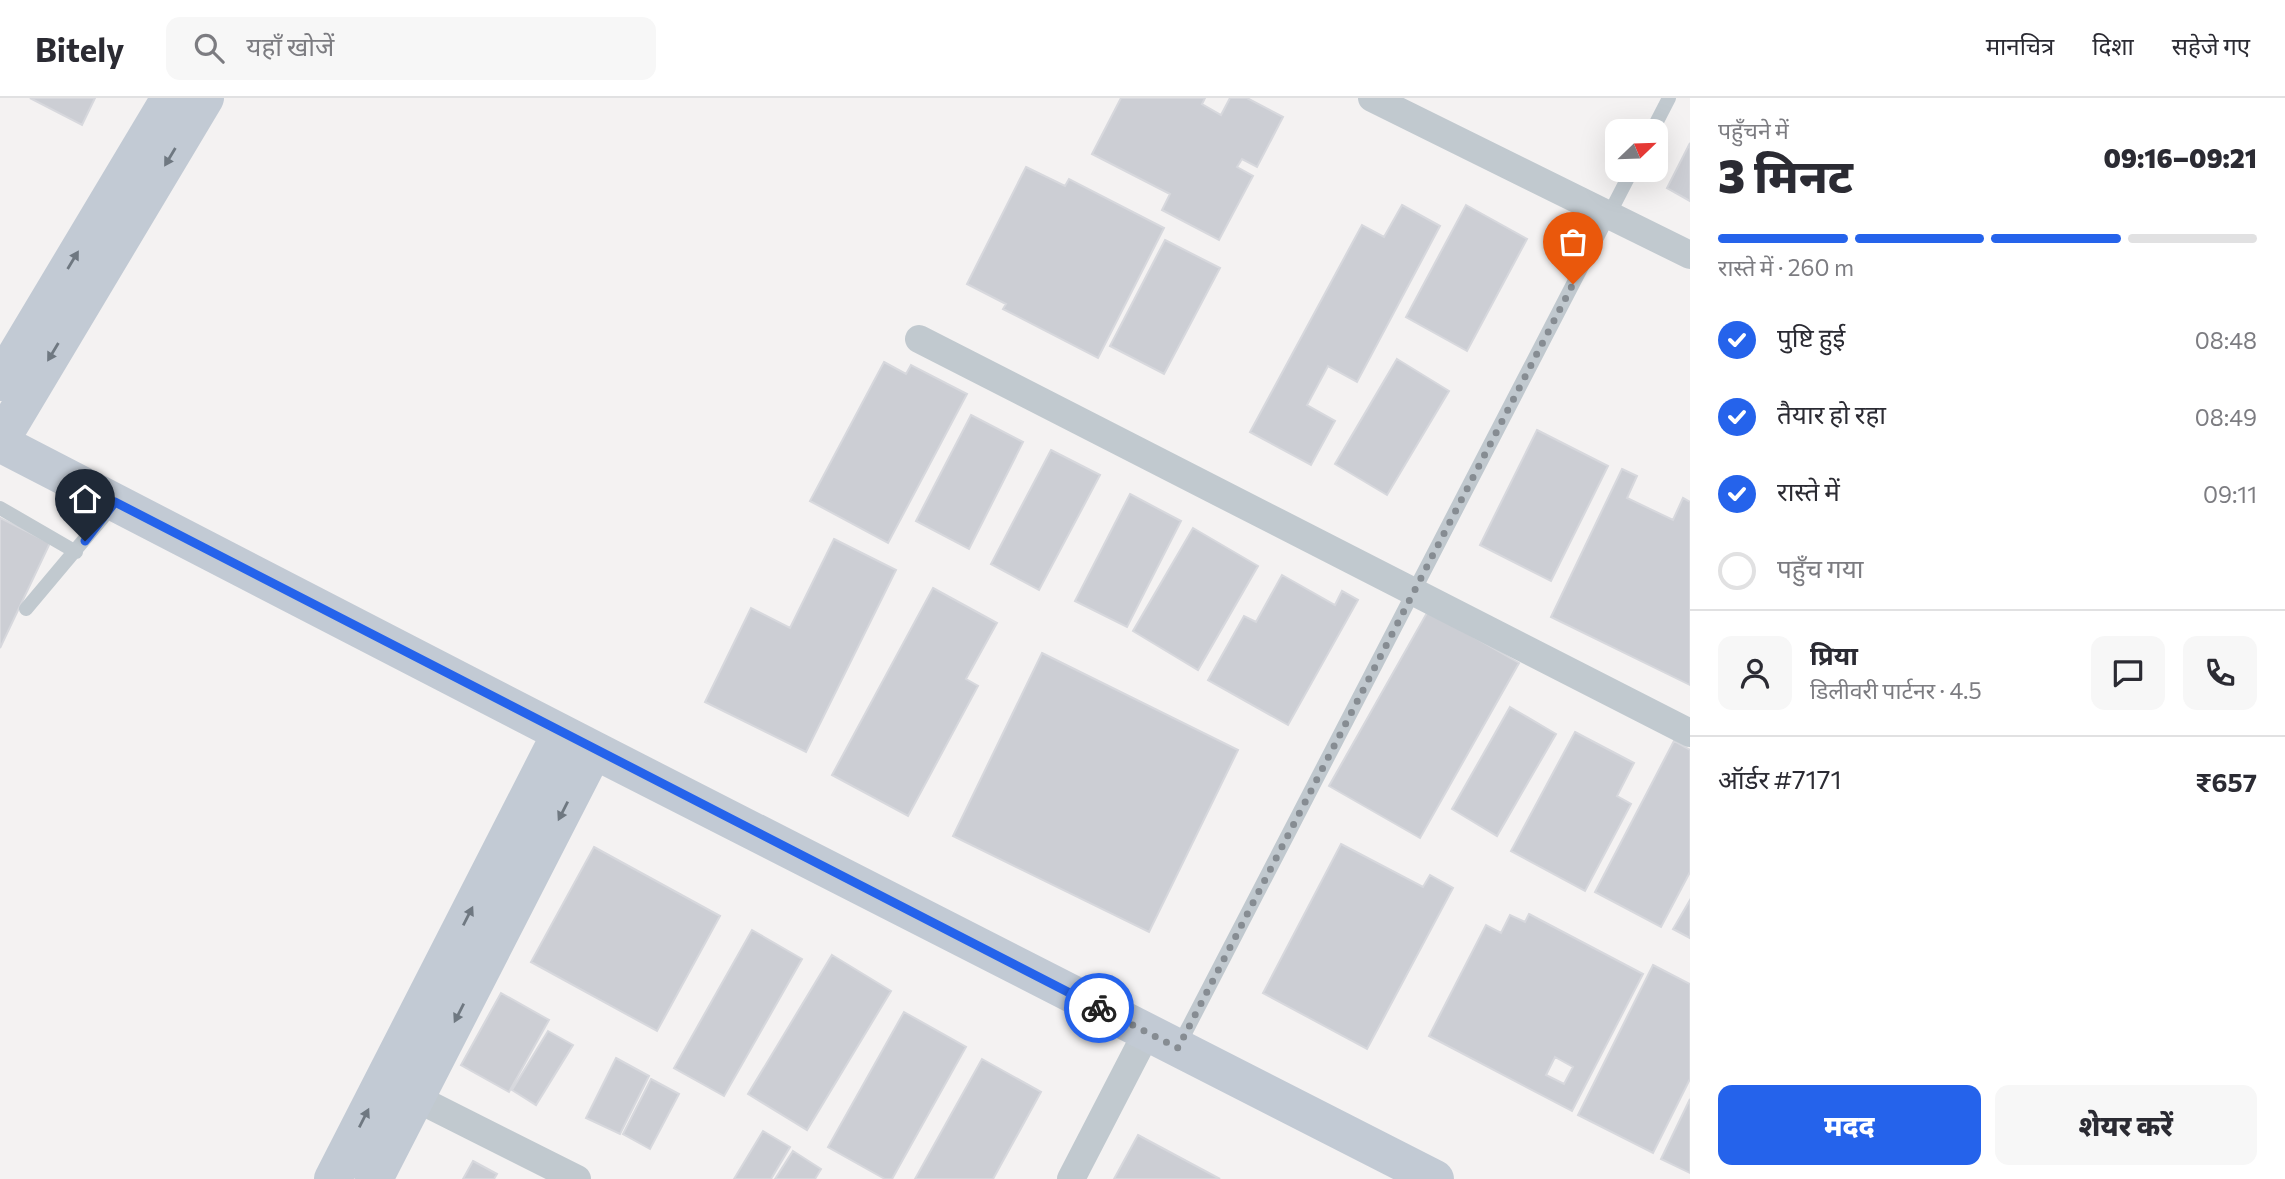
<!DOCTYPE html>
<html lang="hi">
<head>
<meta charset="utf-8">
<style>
	body { margin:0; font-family:Commissioner,"Noto Sans Devanagari",sans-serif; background:#f7f7f7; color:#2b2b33; height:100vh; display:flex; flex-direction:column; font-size:26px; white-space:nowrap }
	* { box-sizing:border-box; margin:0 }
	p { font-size:23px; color:#7c7c81 }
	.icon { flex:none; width:38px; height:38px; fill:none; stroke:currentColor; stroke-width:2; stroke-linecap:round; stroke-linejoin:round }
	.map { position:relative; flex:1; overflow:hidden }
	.details { display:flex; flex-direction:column; background:#fff; width:595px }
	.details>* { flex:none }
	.needle { width:46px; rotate:67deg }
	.fabs { position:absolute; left:1605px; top:21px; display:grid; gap:14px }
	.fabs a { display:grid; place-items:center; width:63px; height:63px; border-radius:14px; background:#fff; box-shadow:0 7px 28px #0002; font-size:35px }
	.pin { position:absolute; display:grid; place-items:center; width:60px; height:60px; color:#fff; margin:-72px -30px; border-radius:50% 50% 50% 0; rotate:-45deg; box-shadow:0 0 7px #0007 }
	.pin .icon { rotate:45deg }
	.courier { position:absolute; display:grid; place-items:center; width:70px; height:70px; margin:-35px; border:5px solid #2563eb; border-radius:50%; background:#fff; color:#222; box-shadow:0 2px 9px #0007 }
	.overview em { font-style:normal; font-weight:800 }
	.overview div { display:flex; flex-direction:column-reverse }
	.overview { display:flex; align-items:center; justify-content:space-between; height:119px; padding:0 28px }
	h1 { font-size:46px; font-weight:800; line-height:52px }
	.bar { display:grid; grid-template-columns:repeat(4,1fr); gap:10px 7px; align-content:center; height:84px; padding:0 28px }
	.bar i { height:9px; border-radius:5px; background:#e1e1e2 }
	.bar .current { background:#2563eb }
	.bar p { grid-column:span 4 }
	.line { display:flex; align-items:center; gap:18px; padding:0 28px; border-top:2px solid #e1e1e2 }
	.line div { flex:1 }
	.round { display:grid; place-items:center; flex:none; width:74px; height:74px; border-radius:14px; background:#f7f7f7 }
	ol { padding:0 28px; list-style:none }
	li { display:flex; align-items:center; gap:21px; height:77px }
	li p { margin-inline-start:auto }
	li .icon { padding:7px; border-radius:50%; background:#2563eb; color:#fff; stroke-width:4 }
	li:last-child { color:#7c7c81 }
	li i { width:38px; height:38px; border:4px solid #e1e1e2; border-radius:50% }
	.action { display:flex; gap:14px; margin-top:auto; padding:14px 28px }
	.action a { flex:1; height:80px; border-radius:14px; background:#2563eb; color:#fff; font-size:28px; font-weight:800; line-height:80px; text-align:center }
	.action a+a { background:#f7f7f7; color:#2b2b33 }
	header { display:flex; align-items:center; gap:42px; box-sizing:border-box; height:98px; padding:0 35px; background:#fff; border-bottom:2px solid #e1e1e2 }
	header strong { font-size:33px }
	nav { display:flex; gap:38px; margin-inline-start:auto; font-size:24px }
	.search { width:490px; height:63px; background:#f7f7f7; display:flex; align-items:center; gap:18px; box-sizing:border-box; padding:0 24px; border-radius:14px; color:#7c7c81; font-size:26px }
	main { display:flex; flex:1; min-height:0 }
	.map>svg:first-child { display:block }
	.building { fill:#ccced4; stroke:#d7d8dd; stroke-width:2; fill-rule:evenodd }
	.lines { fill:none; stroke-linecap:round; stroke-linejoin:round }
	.lane { stroke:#c1c9cf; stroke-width:14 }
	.street { stroke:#c1c9cf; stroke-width:28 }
	.secondary { stroke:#c2cad4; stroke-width:38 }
	.oneway { fill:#6f7881 }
	.done { stroke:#868c92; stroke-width:7; stroke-dasharray:0 12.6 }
	.route { stroke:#2563eb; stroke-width:9 }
</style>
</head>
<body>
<header>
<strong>Bitely</strong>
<div class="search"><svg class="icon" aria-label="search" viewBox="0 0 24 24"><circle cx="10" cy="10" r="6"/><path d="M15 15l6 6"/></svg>यहाँ खोजें</div>
<nav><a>मानचित्र</a><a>दिशा</a><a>सहेजे गए</a></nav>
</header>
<main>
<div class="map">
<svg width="1690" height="1081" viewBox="0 0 1690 1081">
	<rect width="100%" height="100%" fill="#f4f2f2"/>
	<!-- building -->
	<path class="building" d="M30 0H95L82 27Z
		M1121 0H1205L1202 6 1221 17 1230 0H1247L1283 19 1257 69 1242 61 1237 69 1253 78 1219 142 1162 112 1170 96 1092 56Z
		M1690 45V103L1667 90Z
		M1026 69 1065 88 1069 81 1164 130 1098 260 1003 211 1006 206 967 186Z
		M1402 107 1440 128 1357 284 1328 268 1307 307 1335 323 1311 367 1250 334 1362 127 1384 139Z
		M1466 107 1527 141 1467 253 1406 219Z
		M1165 142 1220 170 1164 276 1110 248Z
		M1397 261 1449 293 1387 397 1335 366Z
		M884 264 906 276 911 267 967 296 888 445 810 403Z
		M971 317 1023 344 969 451 916 423Z
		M1537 332 1608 368 1551 483 1480 447Z
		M1051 352 1100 377 1039 492 991 466Z
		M1622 371 1637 378 1627 400 1673 422 1683 400 1690 404V587L1551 519Z
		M1130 396 1181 423 1127 529 1075 503Z
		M0 420 50 445 0 550Z
		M1193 430 1258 468 1198 572 1133 533Z
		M834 441 896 472 806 654 705 604 751 510 790 530Z
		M1282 477 1335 507 1342 493 1358 502 1288 627 1208 582 1244 518 1256 524Z
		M933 490 997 525 966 581 978 588 908 718 832 677Z
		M1428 513 1519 565 1420 740 1329 688Z
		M1042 555 1238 652 1149 834 953 738Z
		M1510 609 1556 636 1497 738 1452 711Z
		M1575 634 1634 665 1617 698 1631 706 1585 793 1511 753Z
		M1674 643 1690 652V774L1661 829 1595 794Z
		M1341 746 1423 789 1430 777 1453 790 1367 951 1263 895Z
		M594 749 720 818 657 933 531 864Z
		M1690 802V840L1673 831Z
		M1529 816 1643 876 1572 1013 1429 938 1486 827 1501 835 1510 817 1525 824ZM1555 959 1573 969 1564 986 1546 977Z
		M752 832 802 861 724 998 674 970Z
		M832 857 891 893 807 1032 748 996Z
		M1653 867 1690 886V981L1653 1055 1578 1017Z
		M501 895 549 922 509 994 461 967Z
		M904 914 966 949 892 1081H885L828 1049Z
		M548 933 573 947 536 1007 512 992Z
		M616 960 649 978 620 1036 586 1020Z
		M982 961 1041 994 993 1081H915Z
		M651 981 679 996 650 1051 623 1036Z
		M1690 1001V1075L1661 1061Z
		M763 1033 790 1049 771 1081H734Z
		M1138 1037 1220 1081H1114Z
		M793 1053 821 1071 815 1081H775Z
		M473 1063 497 1076 494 1081H463Z"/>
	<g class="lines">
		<!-- lane -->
		<path class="lane" d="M1652 33 1669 0
			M0 410 76 454
			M26 511 115 405
			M1179 947 1632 72"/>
		<!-- street -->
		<path class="street" d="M1372 0 1690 157
			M919 241 1690 635
			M398 991 577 1081
			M1071 1081 1147 934"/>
		<!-- secondary -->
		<path class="secondary" d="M0 284 170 0
			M0 343 205 0
			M0 345 594 652 1435 1081
			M333 1081 561 635
			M374 1081 594 652"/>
	</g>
	<!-- one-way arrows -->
	<defs><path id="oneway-solid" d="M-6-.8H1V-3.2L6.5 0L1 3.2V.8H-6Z" transform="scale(1.75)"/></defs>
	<g class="oneway">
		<use href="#oneway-solid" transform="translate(170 59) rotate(121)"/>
		<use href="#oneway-solid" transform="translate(73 162) rotate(-59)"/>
		<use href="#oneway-solid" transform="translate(53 254) rotate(121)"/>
		<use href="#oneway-solid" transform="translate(563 713) rotate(117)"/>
		<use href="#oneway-solid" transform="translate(468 818) rotate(-63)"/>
		<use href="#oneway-solid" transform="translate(459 915) rotate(117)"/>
		<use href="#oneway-solid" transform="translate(364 1020) rotate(-63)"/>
	</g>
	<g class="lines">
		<!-- done -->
		<path class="done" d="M1099 910 1178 950 1573 186"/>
		<!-- route -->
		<path class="route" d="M85 443 115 404 1099 910"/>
	</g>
</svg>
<div class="fabs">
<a><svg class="needle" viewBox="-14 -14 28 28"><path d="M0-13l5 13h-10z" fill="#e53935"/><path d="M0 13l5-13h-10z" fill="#7c7c81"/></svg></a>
</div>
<div class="pin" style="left:1573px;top:186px;background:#ea580c"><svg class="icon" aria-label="bag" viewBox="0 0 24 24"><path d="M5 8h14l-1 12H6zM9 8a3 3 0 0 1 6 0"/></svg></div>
<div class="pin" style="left:85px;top:443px;background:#1f2937"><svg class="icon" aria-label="home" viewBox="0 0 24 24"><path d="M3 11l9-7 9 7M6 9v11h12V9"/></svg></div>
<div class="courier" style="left:1099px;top:910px"><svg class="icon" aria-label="bike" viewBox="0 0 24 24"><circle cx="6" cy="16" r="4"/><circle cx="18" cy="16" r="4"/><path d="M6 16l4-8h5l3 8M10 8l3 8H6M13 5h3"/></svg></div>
</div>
<section class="details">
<div class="overview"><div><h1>3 मिनट</h1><p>पहुँचने में</p></div><em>09:16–09:21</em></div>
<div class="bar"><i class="current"></i><i class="current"></i><i class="current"></i><i></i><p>रास्ते में · 260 m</p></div>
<ol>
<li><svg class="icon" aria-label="check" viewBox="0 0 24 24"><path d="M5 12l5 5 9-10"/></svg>पुष्टि हुई<p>08:48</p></li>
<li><svg class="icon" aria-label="check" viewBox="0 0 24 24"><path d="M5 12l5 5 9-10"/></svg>तैयार हो रहा<p>08:49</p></li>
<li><svg class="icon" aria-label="check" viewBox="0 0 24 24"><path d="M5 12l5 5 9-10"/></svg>रास्ते में<p>09:11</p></li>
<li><i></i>पहुँच गया</li>
</ol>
<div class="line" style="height:126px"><a class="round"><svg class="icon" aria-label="person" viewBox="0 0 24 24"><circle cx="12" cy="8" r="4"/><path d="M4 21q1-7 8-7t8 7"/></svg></a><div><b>प्रिया</b><p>डिलीवरी पार्टनर · 4.5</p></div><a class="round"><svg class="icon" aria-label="chat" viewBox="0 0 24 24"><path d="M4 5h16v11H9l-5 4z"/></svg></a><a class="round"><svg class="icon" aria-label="phone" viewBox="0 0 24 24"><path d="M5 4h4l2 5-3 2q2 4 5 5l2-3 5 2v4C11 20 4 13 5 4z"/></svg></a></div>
<div class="line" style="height:91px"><div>ऑर्डर #7171</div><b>₹657</b></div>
<div class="action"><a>मदद</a><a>शेयर करें</a></div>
</section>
</main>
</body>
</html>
